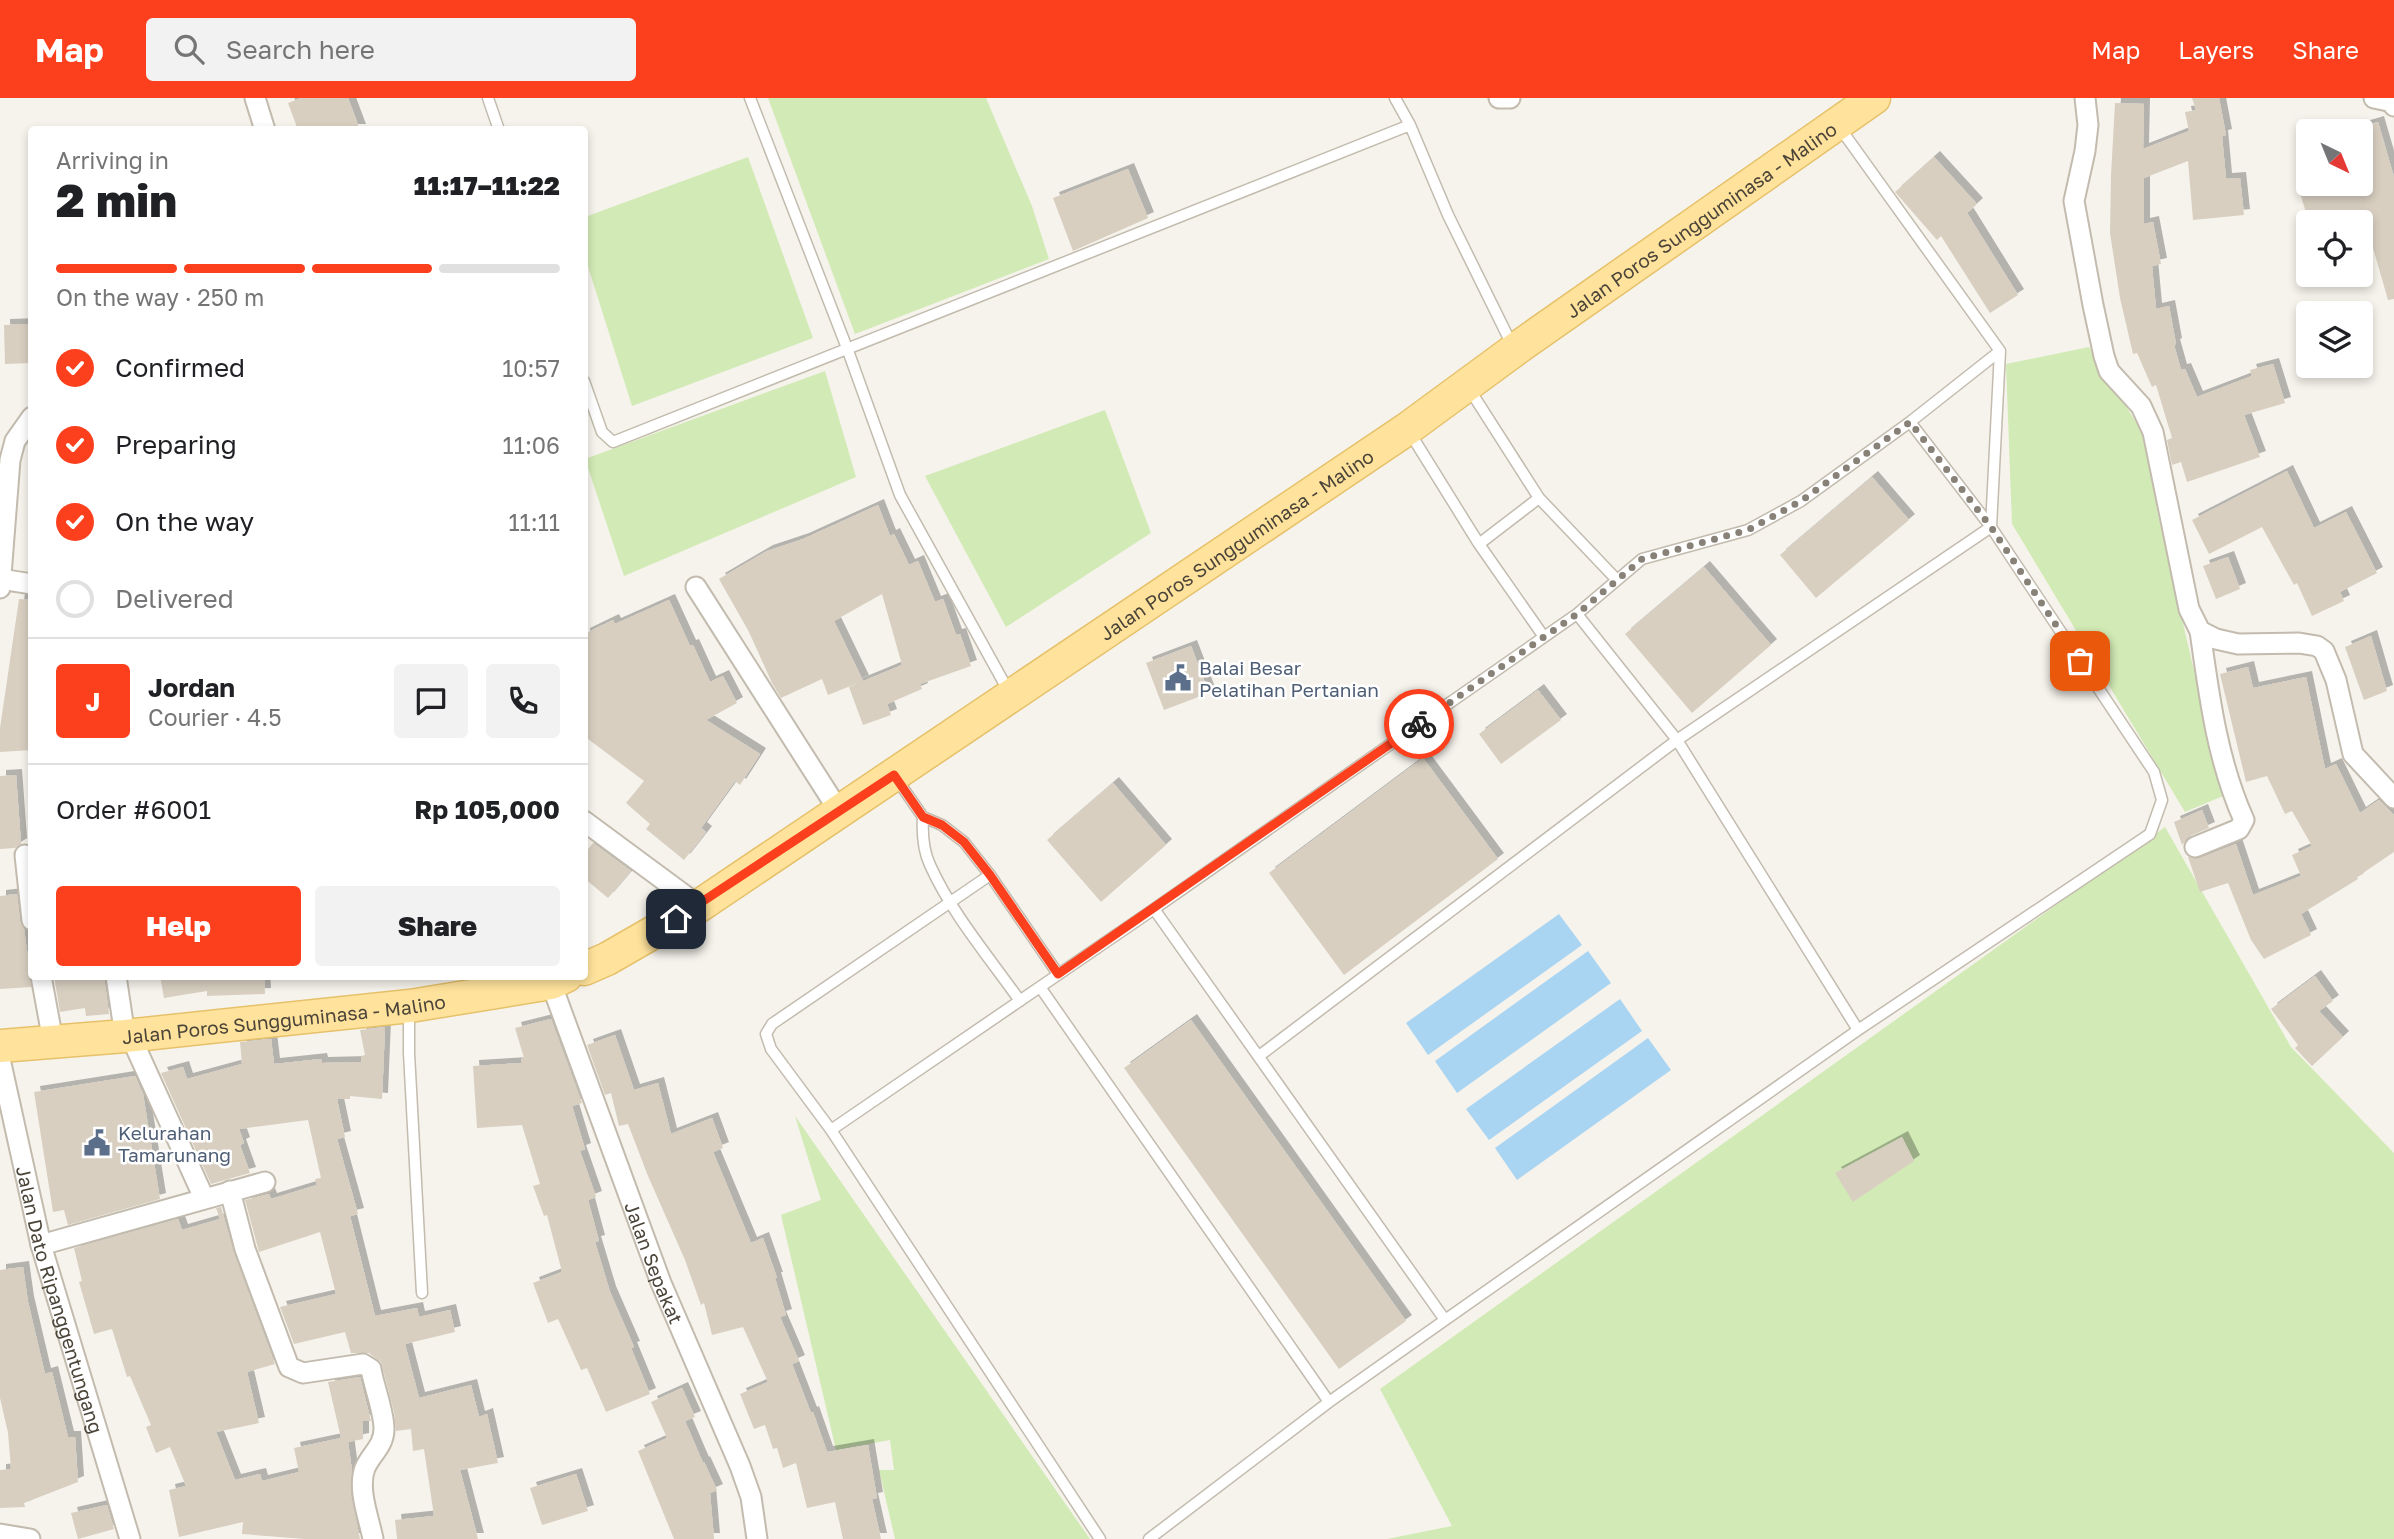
<!DOCTYPE html>
<html lang="en">
<head>
<meta charset="utf-8">
<style>
	body { margin:0; font-family:"Golos Text",sans-serif; background:#f2f2f2; color:#202124; height:100vh; display:flex; flex-direction:column; font-size:26px; white-space:nowrap }
	* { box-sizing:border-box; margin:0 }
	p { font-size:23px; color:#757577 }
	.icon { flex:none; width:38px; height:38px; fill:none; stroke:currentColor; stroke-width:2; stroke-linecap:round; stroke-linejoin:round }
	.map { position:relative; flex:1; overflow:hidden }
	.panel { position:absolute; left:28px; top:28px; width:560px; height:854px; display:flex; flex-direction:column; background:#fff; border-radius:7px; box-shadow:0 4px 10px #0003 }
	.panel>* { flex:none }
	.needle { width:46px; rotate:137deg }
	.controls { position:absolute; left:2296px; top:21px; display:grid; gap:14px }
	.controls a { display:grid; place-items:center; width:77px; height:77px; border-radius:7px; background:#fff; box-shadow:0 4px 10px #0003; font-size:35px }
	.pin { position:absolute; display:grid; place-items:center; width:60px; height:60px; color:#fff; margin:-30px; border-radius:14px; box-shadow:0 4px 10px #0006 }
	.courier { position:absolute; display:grid; place-items:center; width:70px; height:70px; margin:-35px; border:5px solid #fc3f1d; border-radius:50%; background:#fff; color:#222; box-shadow:0 2px 9px #0007 }
	.overview em { font-style:normal; font-weight:800 }
	.overview div { display:flex; flex-direction:column-reverse }
	.overview { display:flex; align-items:center; justify-content:space-between; height:119px; padding:0 28px }
	h1 { font-size:46px; font-weight:800; line-height:52px }
	.bar { display:grid; grid-template-columns:repeat(4,1fr); gap:10px 7px; align-content:center; height:84px; padding:0 28px }
	.bar i { height:9px; border-radius:5px; background:#e0e0e0 }
	.bar .active { background:#fc3f1d }
	.bar p { grid-column:span 4 }
	.line { display:flex; align-items:center; gap:18px; padding:0 28px; border-top:2px solid #e0e0e0 }
	.line div { flex:1 }
	.round { display:grid; place-items:center; flex:none; width:74px; height:74px; border-radius:7px; background:#f2f2f2 }
	ol { padding:0 28px; list-style:none }
	li { display:flex; align-items:center; gap:21px; height:77px }
	li p { margin-inline-start:auto }
	li .icon { padding:7px; border-radius:50%; background:#fc3f1d; color:#fff; stroke-width:4 }
	li:last-child { color:#757577 }
	li i { width:38px; height:38px; border:4px solid #e0e0e0; border-radius:50% }
	.action { display:flex; gap:14px; margin-top:auto; padding:14px 28px }
	.action a { flex:1; height:80px; border-radius:7px; background:#fc3f1d; color:#fff; font-size:28px; font-weight:800; line-height:80px; text-align:center }
	.action a+a { background:#f2f2f2; color:#202124 }
	header { display:flex; align-items:center; gap:42px; box-sizing:border-box; height:98px; padding:0 35px; background:#fc3f1d; color:#fff }
	header strong { font-size:33px }
	nav { display:flex; gap:38px; margin-inline-start:auto; font-size:24px }
	.search { width:490px; height:63px; background:#f2f2f2; display:flex; align-items:center; gap:18px; box-sizing:border-box; padding:0 24px; border-radius:7px; color:#757577; font-size:26px }
	.map>svg:first-child { display:block }
	.green { fill:#d2eab5 }
	.water { fill:#a9d4f2 }
	.building { fill:#d8cfc1; filter:url(#shadow) }
	.lines { fill:none; stroke-linecap:round; stroke-linejoin:round }
	.service-casing { stroke:#c2bbae; stroke-width:13 }
	.minor-casing { stroke:#c2bbae; stroke-width:23 }
	.primary-casing { stroke:#e6c16a; stroke-width:35 }
	.service { stroke:#fff; stroke-width:10 }
	.minor { stroke:#fff; stroke-width:19 }
	.primary { stroke:#ffe39c; stroke-width:32 }
	.done { stroke:#878178; stroke-width:7; stroke-dasharray:0 12.6 }
	.route { stroke:#fc3f1d; stroke-width:9 }
	.labels { text-anchor:middle; dominant-baseline:central; stroke-width:5; stroke-linejoin:round; paint-order:stroke }
	.street-label { font-size:19px; fill:#4b4439; stroke:#fff }
	.service-label { font-size:19px; fill:#4e5e75; stroke:#fff; text-anchor:start }
</style>
</head>
<body>
<header>
<strong>Map</strong>
<div class="search"><svg class="icon" aria-label="search" viewBox="0 0 24 24"><circle cx="10" cy="10" r="6"/><path d="M15 15l6 6"/></svg>Search here</div>
<nav><a>Map</a><a>Layers</a><a>Share</a></nav>
</header>
<div class="map">
<svg width="2394" height="1441" viewBox="0 0 2394 1441">
	<defs>
		<filter id="shadow"><feDropShadow dx="6" dy="-6" stdDeviation="0" flood-color="#0004"/></filter>
	</defs>
	<rect width="100%" height="100%" fill="#f6f3ec"/>
	<!-- green -->
	<path class="green" d="M768 0H986L1032 108 1049 161 855 236Z
		M748 59 813 240 632 308 585 159V119Z
		M2089 249 2144 337 2158 417 2223 698 2185 714 2012 426 2006 266Z
		M825 273 856 379 624 478 585 361Z
		M1105 312 1151 435 1006 529 925 378Z
		M2165 729 2291 949 2394 1055V1441H1387L1452 1428 1380 1291Z
		M795 1018 1090 1441H895L879 1372H894L890 1342 836 1352 781 1117 821 1102Z"/>
	<!-- water -->
	<path class="water" d="M1559 816 1582 847 1428 957 1406 925Z
		M1588 853 1611 885 1457 995 1435 963Z
		M1620 901 1642 933 1489 1042 1466 1011Z
		M1648 940 1671 972 1517 1082 1495 1050Z"/>
	<!-- building -->
	<path class="building" d="M301 0H348L360 32H298L288 5Z
		M2192 0H2219L2226 37 2222 38 2226 81 2240 80 2244 117 2193 122 2188 63 2144 80V126L2153 124 2161 166 2152 168 2156 211 2169 208 2176 246 2174 247 2181 272 2185 271 2197 299 2252 278 2250 272 2273 266 2285 305 2244 317 2260 359 2187 384 2181 364 2172 367 2167 342 2172 340 2156 287 2152 289 2137 255 2133 256 2120 200 2110 135 2111 77 2115 5 2144 6 2143 51 2189 33 2185 14 2196 12Z
		M2378 24 2394 79V201L2388 202 2363 115 2330 124H2309L2297 86H2361V29Z
		M1934 59 1977 106 1967 115 2018 197 1990 215 1941 138 1937 142 1895 94Z
		M1128 71 1148 120 1073 153 1053 100Z
		M32 226V265L5 266 4 227Z
		M2287 373 2314 430 2346 414 2377 475 2340 494 2344 503 2312 518 2297 485 2294 487 2262 429 2209 456 2192 422Z
		M1872 379 1909 422 1816 500 1780 457Z
		M878 407 890 438 894 436 909 467 918 463 935 504 943 501 956 537 960 536 971 568 920 586 922 591 887 606 891 617 863 627 849 589 902 567 882 496 834 523 863 583 828 597 822 581 781 600 772 585 749 534 719 481 767 453 803 441Z
		M2228 459 2240 491 2216 501 2203 468Z
		M1704 469 1771 547 1692 615 1625 536Z
		M19 501 32 502V652L0 654V630Z
		M669 502 690 548 693 547 710 584 723 578 737 605 706 622 760 656 740 687 735 683 701 730 706 734 684 762 646 731 650 726 626 705 644 683 584 638V536L613 522 615 526Z
		M2371 538 2387 593 2364 602 2345 549Z
		M1191 548 1209 595 1164 612 1146 565Z
		M2248 569 2253 590 2306 579 2325 671 2336 666 2360 715 2379 702 2394 717V754L2357 779 2358 781 2301 816 2311 837 2264 861 2251 842 2228 785 2200 794 2188 759 2200 760 2236 746 2253 797 2301 778 2292 757 2312 748 2292 713 2285 716 2267 678 2246 684 2220 576Z
		M1538 592 1561 622 1501 666 1479 636Z
		M1423 660 1498 761 1344 877 1269 775Z
		M16 677 21 746 15 750 0 751V678Z
		M1113 685 1166 747 1101 804 1047 742Z
		M2202 712 2209 730 2190 738 2182 747 2174 724Z
		M593 745 631 773 608 800 584 780V756Z
		M17 796 20 823 24 831 27 853H30L31 889 0 891V798Z
		M54 878H104L109 916 86 918 85 910 60 914Z
		M160 878H264L265 896 207 898V893L164 900Z
		M2315 878 2333 903 2319 913 2343 939 2312 968 2295 950 2298 947 2271 911Z
		M551 921 582 1005 572 1008 585 1051 580 1053 596 1099 588 1102 599 1143 595 1144 610 1194 634 1249 631 1250 650 1296 606 1314 587 1270 581 1272 558 1221 548 1225 533 1185 562 1174 547 1117 544 1118 533 1088 540 1086 522 1027 477 1030 473 968 522 965 521 961 524 960 515 930Z
		M1191 922 1406 1223 1339 1271 1124 970Z
		M385 929 382 1001 350 998V1001H337L345 1039 337 1041 358 1116 350 1118 375 1218 417 1210 419 1219 450 1212 455 1234 405 1246 419 1300 471 1287 479 1319 487 1316 498 1365 460 1372 478 1441H397L395 1422 434 1418 424 1351 413 1353 411 1331 396 1333 394 1314 381 1264 369 1255H351L345 1234 294 1246 280 1209 336 1196 320 1134 259 1154 245 1102 269 1096 271 1101 317 1087 315 1081 321 1080 308 1022 239 1031 244 1045 240 1047 250 1075 211 1086 161 975 183 969 187 981 242 966 240 944 271 941 274 966 321 961 322 965 361 964V958L365 957 360 932Z
		M615 937 634 992 658 985 671 1036 712 1020 723 1050 713 1054 751 1145 763 1140 777 1180H775L786 1217 780 1219 799 1263 792 1266 811 1315 813 1314 827 1354 868 1347 877 1400 872 1401 881 1441H843L835 1404 807 1410 796 1365 783 1370 777 1350 773 1351 765 1327 754 1331 740 1296 768 1284 743 1229 712 1237 704 1205 701 1207 685 1162 648 1078 628 1026 619 1028 611 995 605 997 587 947Z
		M135 978 143 996 160 1101 68 1127 64 1112 53 1114 34 994Z
		M1902 1039 1914 1063 1853 1104 1835 1075Z
		M221 1109 234 1155 275 1266 247 1274 259 1325 216 1334 235 1382 260 1376 262 1383 299 1374 294 1350 341 1340 328 1284 360 1279 371 1323H363V1341L348 1344 352 1373 351 1397 360 1441H305L242 1436 243 1424 179 1439 169 1392 186 1388 170 1349 156 1355 146 1329 151 1327 130 1278 127 1279 112 1231 94 1236 79 1184 82 1183 74 1150 178 1121 182 1132 220 1121 216 1110Z
		M23 1169 28 1204 45 1276 52 1274 68 1339H75L78 1384 24 1405 25 1409 0 1410V1372L11 1371 8 1335 0 1300V1172Z
		M682 1290 695 1319 685 1323 703 1365 704 1364 717 1392 710 1395 714 1441H674L638 1353 667 1340 651 1304Z
		M576 1376 588 1413 542 1427 530 1390Z
		M107 1407 114 1431 78 1441 71 1415Z"/>
	<g class="lines">
		<!-- service casing -->
		<g class="service-casing">
			<path id="service" d="M488 0 499 32
				M750 0 847 250 900 397 1009 594
				M1395 0 1410 27 1448 117 1513 249
				M1840 30 2000 253 1991 429
				M584 283 602 334 613 344 1410 27
				M1468 289 1539 400 1617 482
				M1410 335 1479 446 1544 539
				M1479 446 1539 400
				M1577 516 1677 642 1858 932
				M896 680 923 719 942 727 964 744 990 777 1058 876
				M923 719C922 736 923 752 930 767 952 816 989 859 1020 903
				M990 777 772 926 766 936 771 951 831 1032 1100 1441
				M1154 811 1577 516 1642 461 1748 432 1801 403 1910 324 2000 253
				M1040 889 1329 1304
				M409 913V955L422 1195
				M1259 958 1677 642 1991 429
				M831 1032 1154 811 1445 1222
				M1149 1441 1329 1304 1445 1222 1858 932 2150 736 2162 702 2154 674 1991 429 1910 324"/>
		</g>
		<!-- minor casing -->
		<g class="minor-casing">
			<g id="minor">
				<path d="M255 0 265 32"/>
				<path d="M1499 0H1510"/>
				<path d="M2085 0 2088 27 2085 53 2074 103 2093 207 2104 258 2109 273 2141 308 2153 334 2189 511 2200 533 2216 541 2238 546 2299 545 2317 548 2324 553 2336 582 2353 656 2394 700"/>
				<path d="M2374 0 2393 4 2394 8"/>
				<path d="M0 481 32 486"/>
				<path d="M696 489 839 713"/>
				<path d="M0 490 10 362 15 343 32 319"/>
				<path d="M584 723 699 808"/>
				<path d="M2195 749 2239 731 2244 722C2217 662 2209 597 2200 533"/>
				<path d="M25 757 32 822"/>
				<path d="M41 878 53 943"/>
				<path d="M116 878 125 938"/>
				<path id="s1" d="M551 885 661 1185 740 1368 751 1399 757 1441"/>
				<path d="M130 937 204 1100"/>
				<path id="s2" d="M0 961 41 1147 130 1441"/>
				<path d="M230 1093 245 1151 289 1269 303 1275 363 1266 371 1271C374 1289 384 1313 384 1331 384 1348 371 1356 365 1370 357 1391 369 1420 373 1441"/>
				<path d="M41 1147 265 1084"/>
				<path d="M0 1436 30 1441"/>
			</g>
		</g>
		<!-- primary casing -->
		<g class="primary-casing">
			<g id="primary">
				<path id="s3" d="M584 871 607 861 699 808 1407 331 1520 248 1874 0"/>
				<path id="s4" d="M0 948 125 938 410 908 551 885 566 878"/>
			</g>
		</g>
		<!-- service -->
		<use href="#service" class="service"/>
		<!-- minor -->
		<use href="#minor" class="minor"/>
		<!-- primary -->
		<use href="#primary" class="primary"/>
	</g>
	<g class="lines">
		<!-- done -->
		<path class="done" d="M1419 626 1577 516 1642 461 1748 432 1801 403 1910 324 1991 429 2080 563"/>
		<!-- route -->
		<path class="route" d="M676 821 894 677 923 719 942 727 964 744 990 777 1058 876 1419 626"/>
	</g>
	<!-- icons -->
	<defs>
		<g id="civic-bare" transform="scale(2.1)"><path d="M-.6-6.5H3V-4.5H.6V-3L4-1V1h2V6H-6V1h2V-1L-.6-3ZM-1.2 2.5V6h2.4V2.5Z" fill="#5c6f8a" stroke="#fff" stroke-width="2.5" paint-order="stroke"/></g>
	</defs>
	<g fill-rule="evenodd">
		<use href="#civic-bare" x="1178" y="580"/>
		<use href="#civic-bare" x="97" y="1045"/>
	</g>
	<g class="labels">
		<!-- street labels -->
		<g class="street-label">
			<text stroke="none"><textPath href="#s3" startOffset="1346">Jalan Poros Sungguminasa - Malino</textPath></text>
			<text stroke="none"><textPath href="#s3" startOffset="779">Jalan Poros Sungguminasa - Malino</textPath></text>
			<text stroke="none"><textPath href="#s4" startOffset="285">Jalan Poros Sungguminasa - Malino</textPath></text>
			<text stroke="none"><textPath href="#s1" startOffset="298">Jalan Sepakat</textPath></text>
			<text stroke="none"><textPath href="#s2" startOffset="248">Jalan Dato Ripanggentungang</textPath></text>
		</g>
		<!-- service labels -->
		<g class="service-label">
			<text x="1199" y="569">Balai Besar<tspan x="1199" dy="22">Pelatihan Pertanian</tspan></text>
			<text x="118" y="1034">Kelurahan<tspan x="118" dy="22">Tamarunang</tspan></text>
		</g>
	</g>
</svg>
<div class="controls">
<a><svg class="needle" viewBox="-14 -14 28 28"><path d="M0-13l5 13h-10z" fill="#e53935"/><path d="M0 13l5-13h-10z" fill="#757577"/></svg></a>
<a><svg class="icon" aria-label="locate" viewBox="0 0 24 24"><circle cx="12" cy="12" r="6"/><path d="M12 2v4M12 18v4M2 12h4M18 12h4"/></svg></a>
<a><svg class="icon" aria-label="layers" viewBox="0 0 24 24"><path d="M12 4l9 5-9 5-9-5zM3 14l9 5 9-5"/></svg></a>
</div>
<div class="pin" style="left:2080px;top:563px;background:#ea580c"><svg class="icon" aria-label="bag" viewBox="0 0 24 24"><path d="M5 8h14l-1 12H6zM9 8a3 3 0 0 1 6 0"/></svg></div>
<div class="pin" style="left:676px;top:821px;background:#1f2937"><svg class="icon" aria-label="home" viewBox="0 0 24 24"><path d="M3 11l9-7 9 7M6 9v11h12V9"/></svg></div>
<div class="courier" style="left:1419px;top:626px"><svg class="icon" aria-label="bike" viewBox="0 0 24 24"><circle cx="6" cy="16" r="4"/><circle cx="18" cy="16" r="4"/><path d="M6 16l4-8h5l3 8M10 8l3 8H6M13 5h3"/></svg></div>
<section class="panel">
<div class="overview"><div><h1>2 min</h1><p>Arriving in</p></div><em>11:17–11:22</em></div>
<div class="bar"><i class="active"></i><i class="active"></i><i class="active"></i><i></i><p>On the way · 250 m</p></div>
<ol>
<li><svg class="icon" aria-label="check" viewBox="0 0 24 24"><path d="M5 12l5 5 9-10"/></svg>Confirmed<p>10:57</p></li>
<li><svg class="icon" aria-label="check" viewBox="0 0 24 24"><path d="M5 12l5 5 9-10"/></svg>Preparing<p>11:06</p></li>
<li><svg class="icon" aria-label="check" viewBox="0 0 24 24"><path d="M5 12l5 5 9-10"/></svg>On the way<p>11:11</p></li>
<li><i></i>Delivered</li>
</ol>
<div class="line" style="height:126px"><b class="round" style="background:#fc3f1d;color:#fff">J</b><div><b>Jordan</b><p>Courier · 4.5</p></div><a class="round"><svg class="icon" aria-label="chat" viewBox="0 0 24 24"><path d="M4 5h16v11H9l-5 4z"/></svg></a><a class="round"><svg class="icon" aria-label="phone" viewBox="0 0 24 24"><path d="M5 4h4l2 5-3 2q2 4 5 5l2-3 5 2v4C11 20 4 13 5 4z"/></svg></a></div>
<div class="line" style="height:91px"><div>Order #6001</div><b>Rp 105,000</b></div>
<div class="action"><a>Help</a><a>Share</a></div>
</section>
</div>
</body>
</html>
